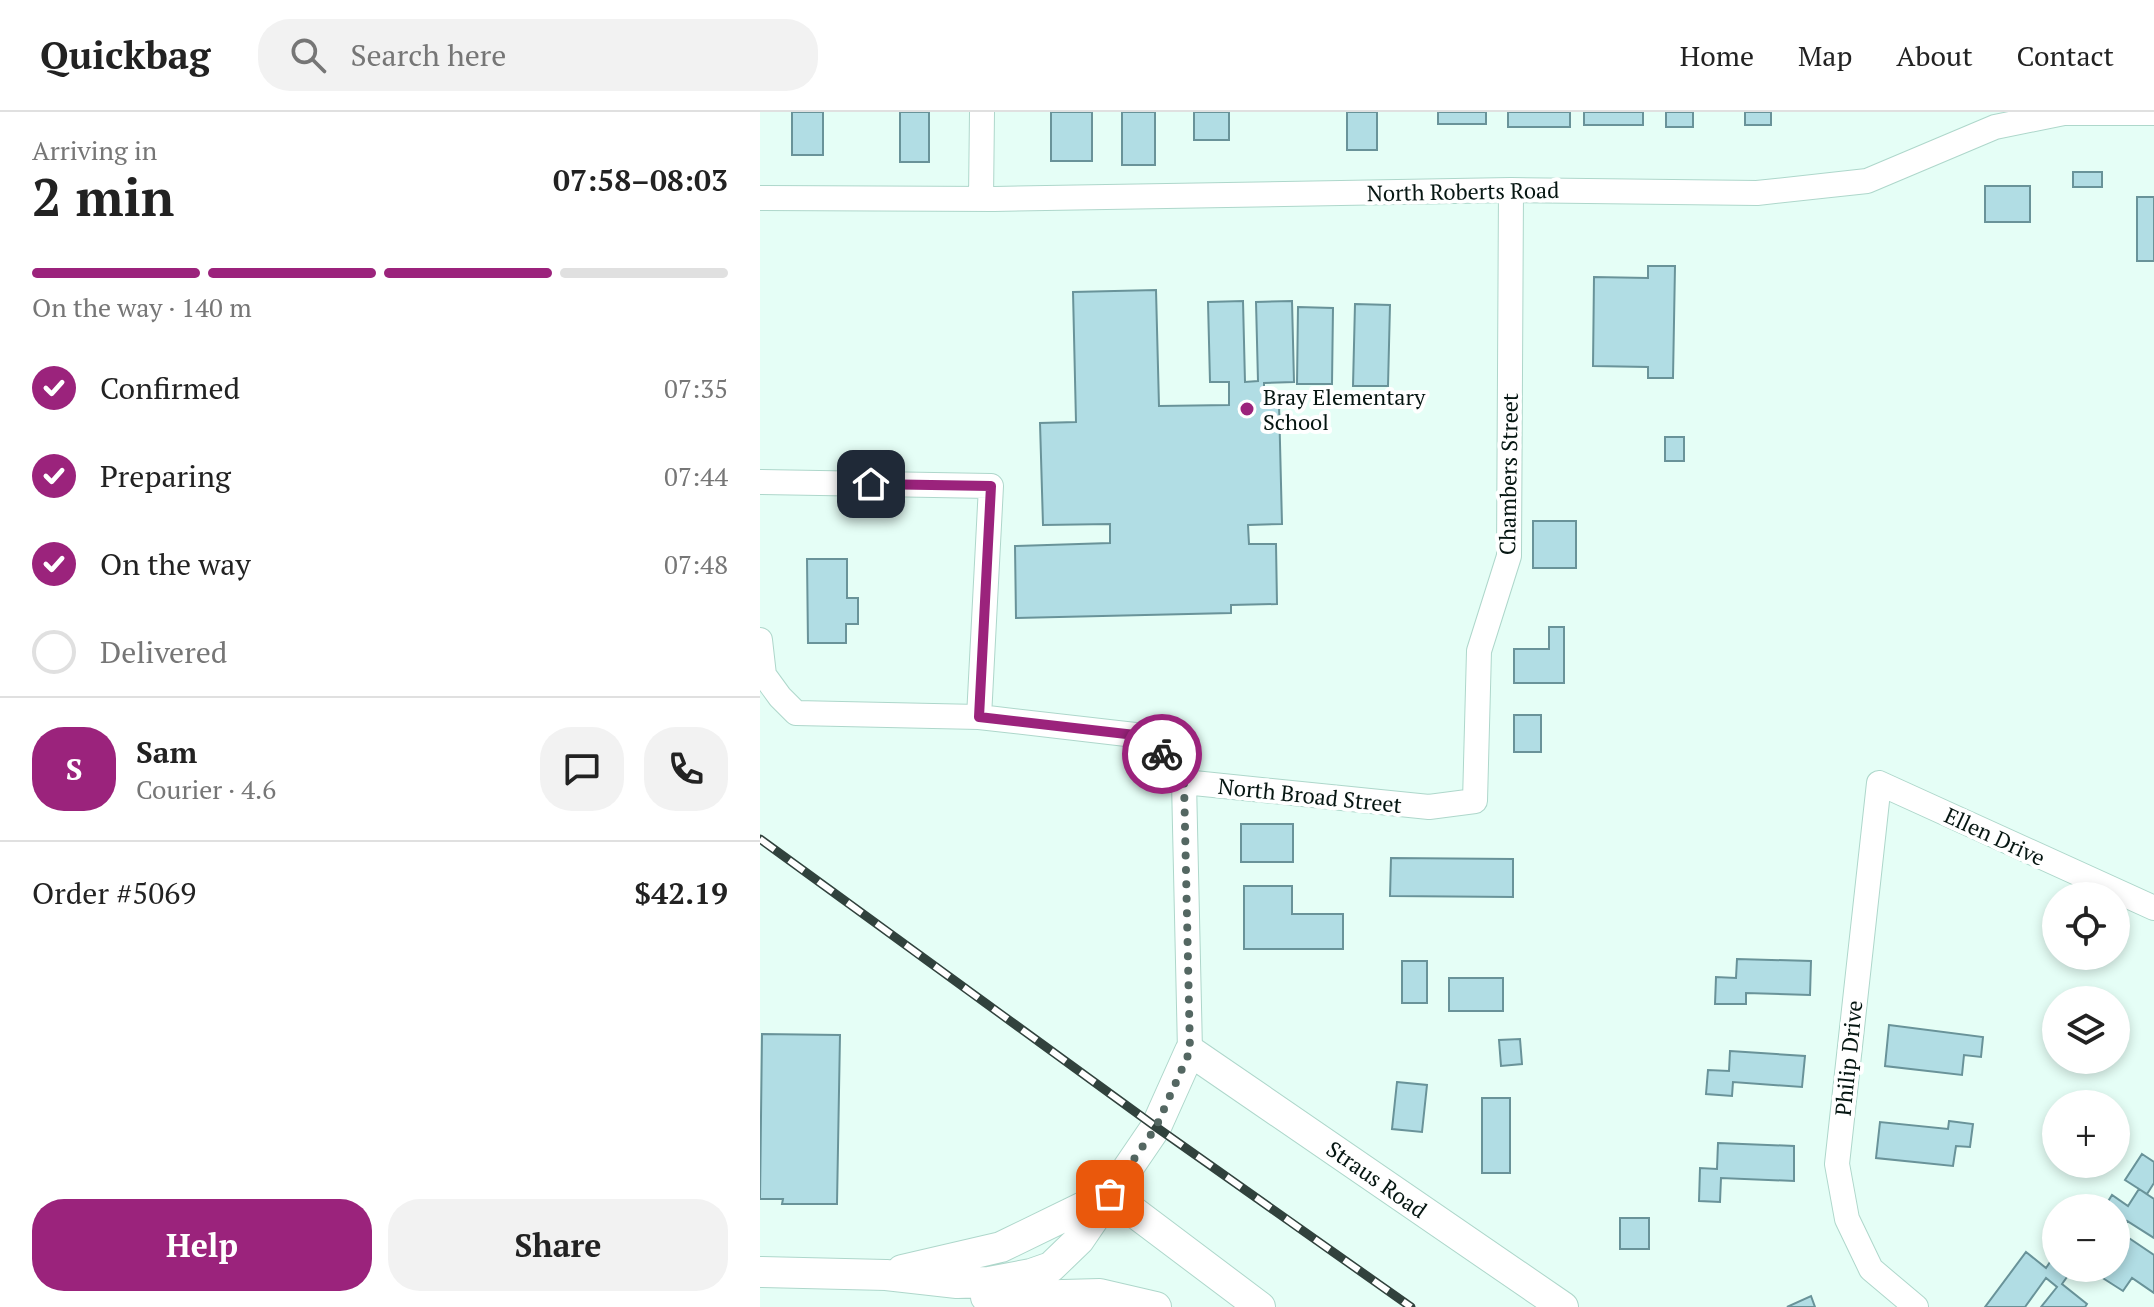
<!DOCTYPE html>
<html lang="en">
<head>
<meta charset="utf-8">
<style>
	body { margin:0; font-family:"PT Serif",serif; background:#f2f2f2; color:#222; height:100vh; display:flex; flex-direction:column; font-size:30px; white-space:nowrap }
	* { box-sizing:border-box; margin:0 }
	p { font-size:26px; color:#767676 }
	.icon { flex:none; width:44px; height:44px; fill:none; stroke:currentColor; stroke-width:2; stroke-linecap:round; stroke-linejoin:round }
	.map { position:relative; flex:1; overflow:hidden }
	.sheet { display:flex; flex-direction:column; background:#fff; width:760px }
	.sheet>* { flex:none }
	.fabs { position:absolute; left:1282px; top:770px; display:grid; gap:16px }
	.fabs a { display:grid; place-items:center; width:88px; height:88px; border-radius:50%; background:#fff; box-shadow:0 4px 12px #0003; font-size:40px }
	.pin { position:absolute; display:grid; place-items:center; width:68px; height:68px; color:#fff; margin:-34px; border-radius:16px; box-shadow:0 4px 12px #0006 }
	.courier { position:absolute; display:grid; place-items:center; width:80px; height:80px; margin:-40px; border:6px solid #9b237c; border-radius:50%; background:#fff; color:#222; box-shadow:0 2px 10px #0007 }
	.head em { font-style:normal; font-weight:800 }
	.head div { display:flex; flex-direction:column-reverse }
	.head { display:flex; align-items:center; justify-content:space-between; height:136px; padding:0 32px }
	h1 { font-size:52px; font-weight:800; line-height:60px }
	.bar { display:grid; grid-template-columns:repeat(4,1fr); gap:12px 8px; align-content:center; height:96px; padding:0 32px }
	.bar i { height:10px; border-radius:6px; background:#e0e0e0 }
	.bar .on { background:#9b237c }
	.bar p { grid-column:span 4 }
	.line { display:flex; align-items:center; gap:20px; padding:0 32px; border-top:2px solid #e0e0e0 }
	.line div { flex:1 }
	.round { display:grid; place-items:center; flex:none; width:84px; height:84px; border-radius:32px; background:#f2f2f2 }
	ol { padding:0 32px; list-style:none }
	li { display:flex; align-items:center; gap:24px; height:88px }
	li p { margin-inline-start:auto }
	li .icon { padding:8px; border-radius:50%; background:#9b237c; color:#fff; stroke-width:4 }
	li:last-child { color:#767676 }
	li i { width:44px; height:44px; border:4px solid #e0e0e0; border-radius:50% }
	.primary-button { display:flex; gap:16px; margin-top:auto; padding:16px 32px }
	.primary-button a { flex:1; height:92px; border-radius:32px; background:#9b237c; color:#fff; font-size:32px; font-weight:800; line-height:92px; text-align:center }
	.primary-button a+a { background:#f2f2f2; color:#222 }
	header { display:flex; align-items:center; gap:48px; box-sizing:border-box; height:112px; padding:0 40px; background:#fff; border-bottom:2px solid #e0e0e0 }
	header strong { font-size:38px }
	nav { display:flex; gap:44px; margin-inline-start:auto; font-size:28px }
	.search { width:560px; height:72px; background:#f2f2f2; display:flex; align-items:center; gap:20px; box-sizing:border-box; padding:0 28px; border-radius:32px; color:#767676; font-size:30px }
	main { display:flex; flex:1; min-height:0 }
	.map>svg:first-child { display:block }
	.building { fill:#b1dde4; stroke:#699399; stroke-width:2 }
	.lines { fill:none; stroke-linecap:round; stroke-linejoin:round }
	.minor-casing { stroke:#aed7cb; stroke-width:26 }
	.tertiary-casing { stroke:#aed7cb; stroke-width:32 }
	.minor { stroke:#fff; stroke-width:24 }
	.tertiary { stroke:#fff; stroke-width:30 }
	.rail-casing { stroke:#31423d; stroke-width:9 }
	.rail { stroke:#fff; stroke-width:6; stroke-dasharray:18; stroke-linecap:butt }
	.done { stroke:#546762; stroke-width:8; stroke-dasharray:0 14.4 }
	.route { stroke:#9b237c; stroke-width:10 }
	.poi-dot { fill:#9b237c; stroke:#fff; stroke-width:3 }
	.labels { text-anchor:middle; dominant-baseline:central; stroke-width:8; stroke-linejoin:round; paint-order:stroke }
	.street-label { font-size:22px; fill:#061612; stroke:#fff }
	.poi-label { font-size:22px; fill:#061612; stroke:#fff; text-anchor:start }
</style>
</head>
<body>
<header>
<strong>Quickbag</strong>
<div class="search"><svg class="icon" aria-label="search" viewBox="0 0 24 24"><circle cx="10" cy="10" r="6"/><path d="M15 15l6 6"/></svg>Search here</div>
<nav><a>Home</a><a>Map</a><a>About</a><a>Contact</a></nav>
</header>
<main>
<section class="sheet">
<div class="head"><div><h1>2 min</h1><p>Arriving in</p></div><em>07:58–08:03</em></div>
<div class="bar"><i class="on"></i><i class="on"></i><i class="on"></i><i></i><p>On the way · 140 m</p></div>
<ol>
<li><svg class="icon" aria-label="check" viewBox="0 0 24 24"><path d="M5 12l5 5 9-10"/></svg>Confirmed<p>07:35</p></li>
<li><svg class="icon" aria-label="check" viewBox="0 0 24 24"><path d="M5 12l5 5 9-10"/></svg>Preparing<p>07:44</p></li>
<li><svg class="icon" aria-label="check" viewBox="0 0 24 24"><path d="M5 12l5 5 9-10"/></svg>On the way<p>07:48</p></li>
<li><i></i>Delivered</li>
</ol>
<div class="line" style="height:144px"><b class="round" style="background:#9b237c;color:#fff">S</b><div><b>Sam</b><p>Courier · 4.6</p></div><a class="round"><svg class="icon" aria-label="chat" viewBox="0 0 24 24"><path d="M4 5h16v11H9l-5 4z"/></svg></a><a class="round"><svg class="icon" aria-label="phone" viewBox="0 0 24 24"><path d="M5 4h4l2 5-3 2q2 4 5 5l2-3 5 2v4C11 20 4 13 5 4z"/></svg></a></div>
<div class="line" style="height:104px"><div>Order #5069</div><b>$42.19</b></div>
<div class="primary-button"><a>Help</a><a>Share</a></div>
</section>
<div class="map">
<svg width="1394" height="1195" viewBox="0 0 1394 1195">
	<rect width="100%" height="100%" fill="#e5fef6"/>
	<!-- building -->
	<path class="building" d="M32 0H63V43H32Z
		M140 0H169V50H140Z
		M291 0H332V49H291Z
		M362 0H395V53H362Z
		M434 0H469V28H434Z
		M587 0H617V38H587Z
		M678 0H726V12H678Z
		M748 0H810V15H748Z
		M824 0H883V13H824Z
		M906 0H933V15H906Z
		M985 0H1011V13H985Z
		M1313 60H1342V75H1313Z
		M1225 74H1270V110H1225Z
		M1377 85H1394V149H1377Z
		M888 154H915L913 266H888V255L833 254 834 165 888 166Z
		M396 178 399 294 469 293V270H450L448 190 483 189 485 270 498 269 496 190 532 189 534 270 504 271V291H519L522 412 488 413 489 432H516L517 492 471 493V501L256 506 255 434 350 431V412L283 413 280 311 316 310 313 180Z
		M595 192 630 193 628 274H593Z
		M538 195 573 196 572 272H537Z
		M905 325H924V349H905Z
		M773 409H816V456H773Z
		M47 447H87V486H98V512H86V531H48Z
		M789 515H804V571H754V537H789Z
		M754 603H781V640H754Z
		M481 712H533V750H481Z
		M631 746 753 747V785L630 784Z
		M484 774H532V802H583V837H484Z
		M977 847 1051 849 1050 883 986 881V892H955L956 865 976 866Z
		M642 849H667V891H642Z
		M689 866H743V899H689Z
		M1129 913 1223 925 1221 945 1204 943 1202 963 1125 954Z
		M2 922 80 923 77 1092H22L23 1087H0Z
		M760 927 762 952 741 954 739 928Z
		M970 939 1045 944 1042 975 973 970 972 984 946 982 948 958 969 959Z
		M637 970 667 973 662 1020 632 1017Z
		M722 986H750V1061H722Z
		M1189 1009 1213 1012 1210 1035 1196 1034 1193 1054 1116 1046 1120 1010 1188 1017Z
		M958 1031 1034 1034V1069L961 1066 960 1090 939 1089 940 1056 957 1057Z
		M1382 1042 1394 1050V1071L1387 1082 1365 1068Z
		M1379 1077 1394 1087V1126L1367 1109 1360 1120 1356 1118V1096H1344L1352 1083 1368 1094Z
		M860 1106H889V1137H860Z
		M1357 1118 1394 1143V1181L1372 1166 1363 1179 1338 1163 1343 1156H1356Z
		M1266 1140 1286 1156 1294 1144 1296 1156 1312 1158 1302 1172 1327 1192 1325 1195H1281L1297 1175 1286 1166 1265 1195H1225Z
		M1051 1184 1055 1195H1027Z"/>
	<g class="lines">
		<!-- minor casing -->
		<g class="minor-casing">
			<path id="minor" d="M0 86 234 87 751 78 997 81 1107 69 1235 15 1304 1H1394
				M221 87 222 0
				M0 370 231 374 219 605
				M0 528 4 563 20 585 36 601 219 605 375 623 398 637 424 670 669 695 715 689 719 539 749 444 751 78
				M424 670 430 939
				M1156 1195 1111 1157 1087 1107 1077 1052 1119 671 1394 796"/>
		</g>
		<!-- tertiary casing -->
		<g class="tertiary-casing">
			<path id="tertiary" d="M350 1082 500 1195
				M142 1158 241 1135 350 1082
				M0 1160 126 1163 197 1171 229 1170 271 1162 291 1155 319 1128 396 1015 430 939 803 1195
				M226 1185 340 1182 396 1195"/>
		</g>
		<!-- minor -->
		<use href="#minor" class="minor"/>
		<!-- tertiary -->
		<use href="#tertiary" class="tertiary"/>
		<!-- rail casing -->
		<g class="rail-casing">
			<path id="rail" d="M0 727 396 1015 651 1195"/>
		</g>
		<!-- rail -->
		<use href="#rail" class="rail"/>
	</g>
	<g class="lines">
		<!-- done -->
		<path class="done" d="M350 1082 396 1015 430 939 424 670 402 642"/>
		<!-- route -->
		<path class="route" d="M111 372 231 374 219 605 375 623 398 637 402 642"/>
	</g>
	<!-- markers -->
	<circle class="poi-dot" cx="487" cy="297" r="8"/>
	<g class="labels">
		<!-- street labels -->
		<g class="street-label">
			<text transform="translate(703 79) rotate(-1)">North Roberts Road</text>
			<text transform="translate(748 362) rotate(-89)">Chambers Street</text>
			<text transform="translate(550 683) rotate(6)">North Broad Street</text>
			<text transform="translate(1235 724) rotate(25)">Ellen Drive</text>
			<text transform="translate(1088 946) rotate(-84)">Philip Drive</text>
			<text transform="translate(617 1067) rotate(35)">Straus Road</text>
		</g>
		<!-- poi labels -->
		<g class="poi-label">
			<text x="503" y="284">Bray Elementary<tspan x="503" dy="25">School</tspan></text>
		</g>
	</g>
</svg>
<div class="fabs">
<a><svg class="icon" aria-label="locate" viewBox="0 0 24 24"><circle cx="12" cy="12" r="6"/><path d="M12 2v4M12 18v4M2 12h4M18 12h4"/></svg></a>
<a><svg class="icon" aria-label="layers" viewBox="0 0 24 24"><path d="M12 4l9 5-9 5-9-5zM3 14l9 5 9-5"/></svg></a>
<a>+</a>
<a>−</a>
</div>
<div class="pin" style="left:350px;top:1082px;background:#ea580c"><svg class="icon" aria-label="bag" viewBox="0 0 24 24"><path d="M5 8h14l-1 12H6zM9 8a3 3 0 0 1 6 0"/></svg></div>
<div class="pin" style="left:111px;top:372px;background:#1f2937"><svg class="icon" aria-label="home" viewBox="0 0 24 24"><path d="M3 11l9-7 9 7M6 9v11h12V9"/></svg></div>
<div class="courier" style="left:402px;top:642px"><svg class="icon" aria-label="bike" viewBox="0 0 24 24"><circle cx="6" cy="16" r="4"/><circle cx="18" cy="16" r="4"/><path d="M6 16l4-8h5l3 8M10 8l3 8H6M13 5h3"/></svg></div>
</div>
</main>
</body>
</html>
